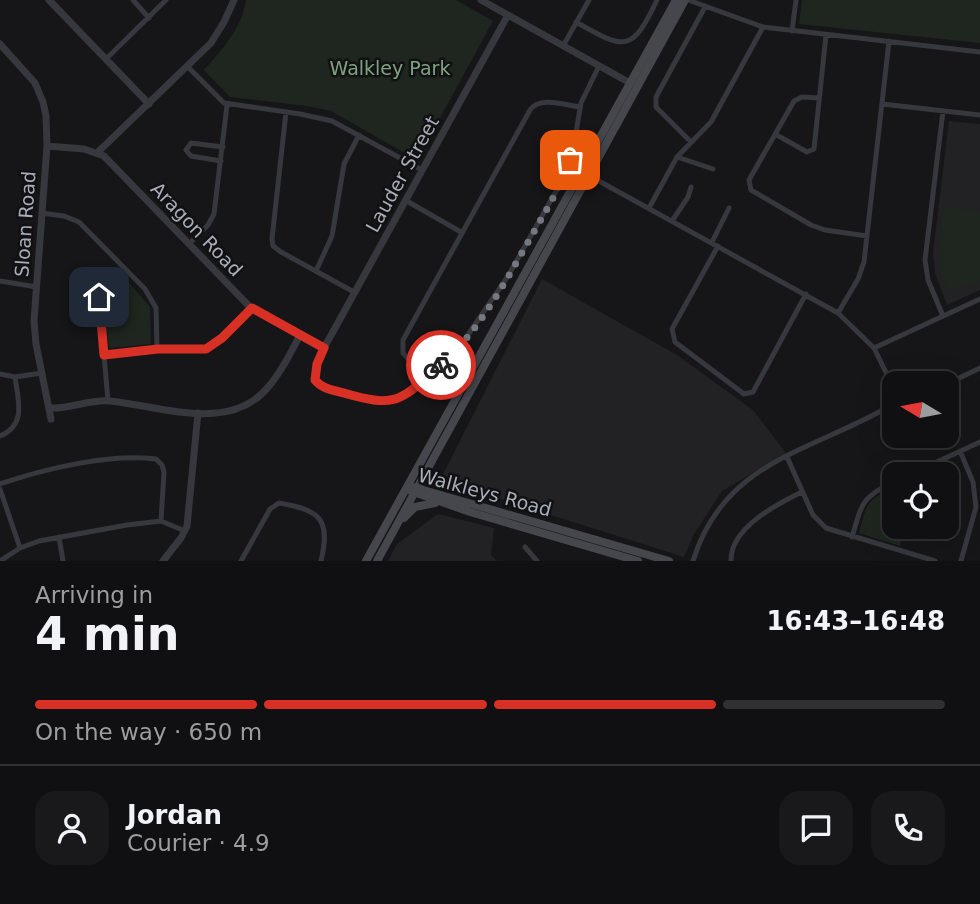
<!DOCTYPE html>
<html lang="en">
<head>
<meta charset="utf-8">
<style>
	body { margin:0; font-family:"DejaVu Sans",sans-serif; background:#19191b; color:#f1f3f6; height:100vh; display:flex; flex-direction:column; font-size:26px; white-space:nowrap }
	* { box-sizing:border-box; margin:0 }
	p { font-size:23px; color:#9c9d9f }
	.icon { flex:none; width:38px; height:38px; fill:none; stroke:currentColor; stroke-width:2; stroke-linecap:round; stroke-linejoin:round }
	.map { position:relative; height:561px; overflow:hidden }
	.side { display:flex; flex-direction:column; background:#101012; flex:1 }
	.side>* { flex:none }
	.needle { width:46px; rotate:280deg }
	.controls { position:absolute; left:882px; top:371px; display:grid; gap:14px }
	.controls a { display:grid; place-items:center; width:77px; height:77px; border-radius:14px; background:#101012; box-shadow:0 7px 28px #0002,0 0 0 2px #303032; font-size:35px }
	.pin { position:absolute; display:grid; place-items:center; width:60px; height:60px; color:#fff; margin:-30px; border-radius:14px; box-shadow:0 4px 10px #0006 }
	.courier { position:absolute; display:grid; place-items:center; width:70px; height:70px; margin:-35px; border:5px solid #d93025; border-radius:50%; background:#fff; color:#222; box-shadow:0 2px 9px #0007 }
	.head em { font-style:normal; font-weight:700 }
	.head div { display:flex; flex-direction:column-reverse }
	.head { display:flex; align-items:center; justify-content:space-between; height:119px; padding:0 35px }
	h1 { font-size:46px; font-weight:700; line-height:52px }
	.bar { display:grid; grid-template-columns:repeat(4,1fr); gap:10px 7px; align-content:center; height:84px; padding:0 35px }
	.bar i { height:9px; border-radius:5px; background:#303032 }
	.bar .selected { background:#d93025 }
	.bar p { grid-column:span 4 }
	.line { display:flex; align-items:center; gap:18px; padding:0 35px; border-top:2px solid #303032 }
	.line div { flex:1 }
	.round { display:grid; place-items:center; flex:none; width:74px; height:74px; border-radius:21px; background:#19191b }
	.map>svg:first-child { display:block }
	.built { fill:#222225 }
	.green { fill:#1e261f }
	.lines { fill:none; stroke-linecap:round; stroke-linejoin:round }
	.minor { stroke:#37383d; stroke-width:5 }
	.tertiary { stroke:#37383d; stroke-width:7 }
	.secondary { stroke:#45474d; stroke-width:8 }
	.done { stroke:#757880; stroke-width:7; stroke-dasharray:0 12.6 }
	.route { stroke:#d93025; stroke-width:9 }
	.labels { text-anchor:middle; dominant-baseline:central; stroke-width:5; stroke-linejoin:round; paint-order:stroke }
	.park-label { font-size:19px; fill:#7fa381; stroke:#111113 }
	.street-label { font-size:19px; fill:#a8adb8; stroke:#111113 }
</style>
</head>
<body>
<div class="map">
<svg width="980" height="561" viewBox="0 0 980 561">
	<rect width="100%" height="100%" fill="#161618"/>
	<!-- built -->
	<path class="built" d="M949 121 980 124V290L947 305 935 273 933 252Z
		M542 279 677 355 753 410 786 453 722 491 694 534 684 557 440 480Z
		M438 514 494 528 491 555 497 561H388L397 544Z"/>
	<!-- green -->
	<path class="green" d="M246 0H456L493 21 417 160 331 111 307 106 230 97 204 70C222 50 242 28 246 0Z
		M802 0H980V43L799 24Z
		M944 207 980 211V281L949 292C937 259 939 241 944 207Z
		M124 277 150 307 151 344 109 348 104 298Z
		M894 487V527H905L900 546 859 533C867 503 866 501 894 487Z"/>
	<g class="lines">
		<!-- minor -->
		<path class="minor" d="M133 0 149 18
			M688 0 763 27 980 52
			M576 22C625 50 632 53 657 0
			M792 31 796 0
			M563 46 589 0
			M106 59 166 0
			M188 67 224 103 300 114 332 121 422 170
			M819 98 802 97 794 101 749 180 751 190 811 225 825 230 867 236
			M882 104 980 115
			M943 111 925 260 928 280 943 316
			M286 112 272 239 273 246 281 252 354 292
			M775 134 807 152 814 149 826 35
			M691 142 656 107V97L705 7
			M677 157 713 169
			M221 161 191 156 186 150 191 143 223 147
			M588 175 838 313 874 348 894 389
			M405 200 461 232
			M649 208 677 157 711 122 763 27
			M41 213 64 216 79 222 145 289 156 308 157 349
			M672 221 688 197 691 187
			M712 242 729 208
			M189 244 208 225 214 214 227 105
			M718 246 672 329 675 342 744 394 753 392 806 294
			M316 271 332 236 344 164 359 135
			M0 281 37 287
			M838 313 858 279 864 262 889 41
			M324 348 315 372 317 383C338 396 380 407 402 397L461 345 508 276 563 179 573 150 581 103 599 66
			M874 348 980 299
			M104 355 157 349 206 350 216 343 252 308
			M0 374 15 377 42 373
			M426 378 403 353V340L530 110C540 96 564 105 580 107
			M947 384 980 368
			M108 401 99 297 103 288 124 268
			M0 436C27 425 18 400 15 377
			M960 451 973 482 976 507 961 561
			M787 457 813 515 826 528 935 561
			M911 474 980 442
			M0 484C44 469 110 453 156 459L162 465 164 472 161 521
			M0 489 20 548
			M59 537 63 561
			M852 537C862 504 861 497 894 482
			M525 547 537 561
			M0 561 20 548 39 541 127 525 161 521 185 531
			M241 561 270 509 279 503C320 510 331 519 321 561
			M693 561C724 460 811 452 892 405
			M731 561C730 528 777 504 802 492"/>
		<!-- tertiary -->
		<path class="tertiary" d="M49 0 149 104
			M481 0 630 83
			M0 44 35 83 43 102 46 116 47 146 34 321 36 344 51 419
			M47 146 84 149 104 156 249 306 324 348 508 15
			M98 152 211 43 224 22 234 0
			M51 408C70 409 90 399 110 401 161 406 231 434 269 386 282 371 291 352 300 335
			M163 561 181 538 187 526 198 413"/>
		<!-- secondary -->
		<path class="secondary" d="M413 487 669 561
			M411 491 470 512 638 561
			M404 518 415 507 435 503
			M366 561 676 0
			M377 561 685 0"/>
	</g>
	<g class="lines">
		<!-- done -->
		<path class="done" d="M441 365C480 330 505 282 531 237 545 212 561 187 570 160"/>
		<!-- route -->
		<path class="route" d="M99 297 104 355 158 349H206L222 338 252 308 324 348 317 364 315 380C322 389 334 390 344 393 399 409 400 400 441 365"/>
	</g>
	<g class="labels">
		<!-- park labels -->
		<g class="park-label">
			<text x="390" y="68">Walkley Park</text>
		</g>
		<!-- street labels -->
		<g class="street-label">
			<text transform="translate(402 174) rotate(-61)">Lauder Street</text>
			<text transform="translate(25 224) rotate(-86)">Sloan Road</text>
			<text transform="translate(197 229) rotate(46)">Aragon Road</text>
			<text transform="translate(485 492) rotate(15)">Walkleys Road</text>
		</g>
	</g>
</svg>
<div class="controls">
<a><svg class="needle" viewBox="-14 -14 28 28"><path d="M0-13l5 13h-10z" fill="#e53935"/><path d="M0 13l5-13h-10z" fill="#9c9d9f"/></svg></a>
<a><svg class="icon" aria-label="locate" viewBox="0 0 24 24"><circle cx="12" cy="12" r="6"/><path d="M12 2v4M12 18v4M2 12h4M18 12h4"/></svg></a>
</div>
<div class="pin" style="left:570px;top:160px;background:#ea580c"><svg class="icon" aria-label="bag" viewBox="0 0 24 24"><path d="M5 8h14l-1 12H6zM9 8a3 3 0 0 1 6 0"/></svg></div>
<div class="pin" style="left:99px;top:297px;background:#1f2937"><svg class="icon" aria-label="home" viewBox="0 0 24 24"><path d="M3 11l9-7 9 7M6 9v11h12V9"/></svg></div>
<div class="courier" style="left:441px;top:365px"><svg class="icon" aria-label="bike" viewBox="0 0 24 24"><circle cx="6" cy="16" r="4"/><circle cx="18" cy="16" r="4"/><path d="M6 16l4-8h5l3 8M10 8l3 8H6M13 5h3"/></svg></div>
</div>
<section class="side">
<div class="head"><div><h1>4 min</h1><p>Arriving in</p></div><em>16:43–16:48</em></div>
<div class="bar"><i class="selected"></i><i class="selected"></i><i class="selected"></i><i></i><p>On the way · 650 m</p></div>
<div class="line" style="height:126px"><a class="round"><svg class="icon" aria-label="person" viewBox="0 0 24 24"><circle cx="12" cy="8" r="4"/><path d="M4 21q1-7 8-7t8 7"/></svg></a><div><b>Jordan</b><p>Courier · 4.9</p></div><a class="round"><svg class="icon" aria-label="chat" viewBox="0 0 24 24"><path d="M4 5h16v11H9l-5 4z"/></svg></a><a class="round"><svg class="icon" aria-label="phone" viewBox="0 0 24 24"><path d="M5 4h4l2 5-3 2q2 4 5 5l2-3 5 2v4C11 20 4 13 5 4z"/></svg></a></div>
</section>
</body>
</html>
